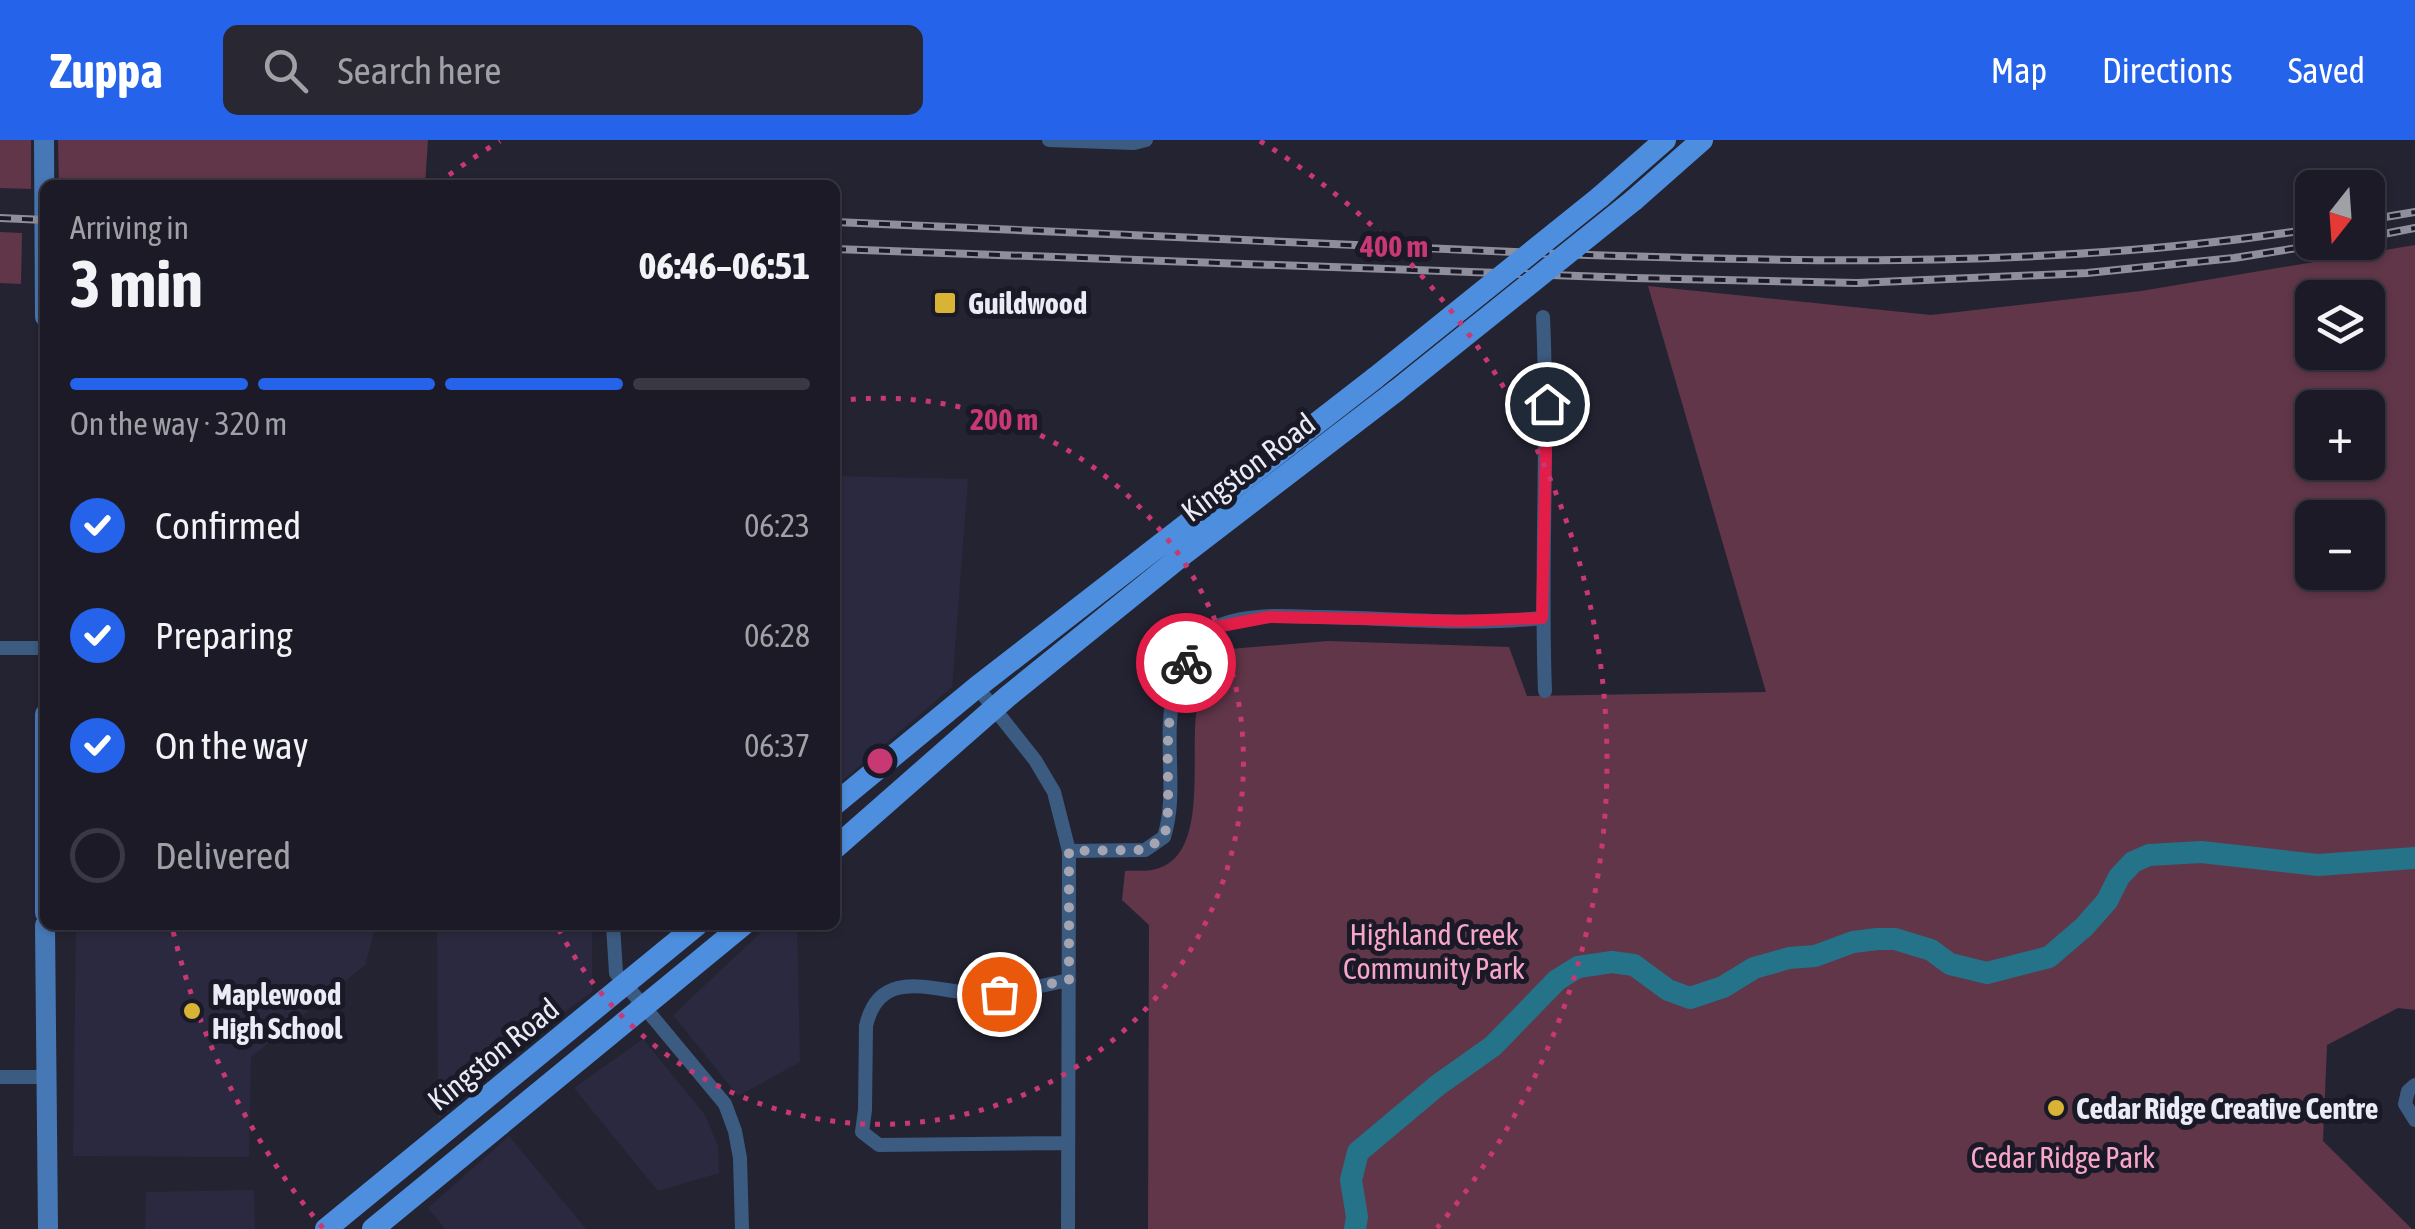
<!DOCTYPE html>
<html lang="en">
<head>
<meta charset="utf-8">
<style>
	body { margin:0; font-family:"Asap Condensed",sans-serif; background:#282732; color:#f1f3f6; height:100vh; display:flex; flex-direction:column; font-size:38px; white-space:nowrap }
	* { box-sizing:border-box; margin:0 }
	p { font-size:32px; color:#a0a1a7 }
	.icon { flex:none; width:55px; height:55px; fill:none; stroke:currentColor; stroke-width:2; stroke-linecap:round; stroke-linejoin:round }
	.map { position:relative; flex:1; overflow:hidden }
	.sheet { position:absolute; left:40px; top:40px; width:800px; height:750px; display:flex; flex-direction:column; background:#1b1a26; border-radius:15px; box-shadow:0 2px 8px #0004,0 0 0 2px #393843 }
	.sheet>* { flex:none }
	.needle { width:65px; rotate:197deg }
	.tools { position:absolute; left:2295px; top:30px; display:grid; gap:20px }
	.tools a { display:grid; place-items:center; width:90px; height:90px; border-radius:15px; background:#1b1a26; box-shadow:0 2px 8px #0004,0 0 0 2px #393843; font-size:50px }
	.pin { position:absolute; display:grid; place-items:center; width:85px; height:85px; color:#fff; margin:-42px; border:5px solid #fff; border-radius:50%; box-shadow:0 2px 10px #0007 }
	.courier { position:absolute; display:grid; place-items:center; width:100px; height:100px; margin:-50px; border:8px solid #e11d48; border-radius:50%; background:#fff; color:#222; box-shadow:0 2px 12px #0007 }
	.head em { font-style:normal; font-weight:700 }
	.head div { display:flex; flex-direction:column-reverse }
	.head { display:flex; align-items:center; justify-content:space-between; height:170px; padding:0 30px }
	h1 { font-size:65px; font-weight:700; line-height:75px }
	.bar { display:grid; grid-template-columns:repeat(4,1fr); gap:15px 10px; align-content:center; height:120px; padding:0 30px }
	.bar i { height:12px; border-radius:8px; background:#393843 }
	.bar .active { background:#2563eb }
	.bar p { grid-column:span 4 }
	ol { padding:0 30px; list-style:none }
	li { display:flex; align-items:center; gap:30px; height:110px }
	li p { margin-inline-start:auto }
	li .icon { padding:10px; border-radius:50%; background:#2563eb; color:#fff; stroke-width:4 }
	li:last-child { color:#a0a1a7 }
	li i { width:55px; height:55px; border:5px solid #393843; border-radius:50% }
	header { display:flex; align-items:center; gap:60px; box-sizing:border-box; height:140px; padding:0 50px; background:#2563eb; color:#fff }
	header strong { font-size:48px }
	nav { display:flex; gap:55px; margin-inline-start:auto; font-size:35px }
	.search { width:700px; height:90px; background:#282732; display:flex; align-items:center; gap:25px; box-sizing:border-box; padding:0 35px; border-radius:15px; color:#a0a1a7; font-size:38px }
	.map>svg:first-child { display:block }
	.built { fill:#2b293f }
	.green { fill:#603648; fill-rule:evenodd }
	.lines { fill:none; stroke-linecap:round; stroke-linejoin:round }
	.river { stroke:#257389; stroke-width:22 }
	.street { stroke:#3c5b81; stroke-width:14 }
	.secondary { stroke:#4678b6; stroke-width:20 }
	.primary { stroke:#4d8fde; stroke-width:22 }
	.rail-casing { stroke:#8f8e9b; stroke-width:8 }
	.rail { stroke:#1a1928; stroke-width:4; stroke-dasharray:11; stroke-linecap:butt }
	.primary-bridge { stroke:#4d8fde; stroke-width:22 }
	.done { stroke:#a5a5b1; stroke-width:10; stroke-dasharray:0 18 }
	.route { stroke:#e11d48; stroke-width:12 }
	.ring { fill:none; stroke:#c83872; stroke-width:5; stroke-dasharray:5 10 }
	.poi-dot { fill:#d9b334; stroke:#1a1928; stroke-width:4 }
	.labels { text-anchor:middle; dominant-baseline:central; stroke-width:10; stroke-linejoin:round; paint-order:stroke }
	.poi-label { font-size:30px; font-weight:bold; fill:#ebebf6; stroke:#1a1928; text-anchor:start }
	.street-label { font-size:30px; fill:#ebebf6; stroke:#1a1928 }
	.park-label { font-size:30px; fill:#f8a6c8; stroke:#1a1928 }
	.centre { fill:#c83872; stroke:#1a1928; stroke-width:5 }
	.ring-label { font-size:30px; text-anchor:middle; font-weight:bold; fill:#c83872; stroke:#1a1928; stroke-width:10; stroke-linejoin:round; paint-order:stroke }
</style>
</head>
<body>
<header>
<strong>Zuppa</strong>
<div class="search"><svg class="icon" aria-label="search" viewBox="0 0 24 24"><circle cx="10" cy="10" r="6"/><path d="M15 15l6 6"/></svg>Search here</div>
<nav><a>Map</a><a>Directions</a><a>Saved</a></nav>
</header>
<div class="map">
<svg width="2415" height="1089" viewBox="0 0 2415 1089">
	<rect width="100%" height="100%" fill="#242332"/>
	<!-- built -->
	<path class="built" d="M835 336 968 339 952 547 835 647Z
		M76 785H376L365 825 251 917 249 1017 73 1016Z
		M437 785H592V852L510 911 438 979Z
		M769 785H797L800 922 738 956 673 875Z
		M643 899 705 975 718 1006 719 1033 658 1051 574 948Z
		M509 996 586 1089H445L428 1068Z
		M254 1050 255 1089H145L146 1052Z"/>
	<!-- green -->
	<path class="green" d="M0 0H31V49L0 48Z
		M58 0H428L425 45H59Z
		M0 92 22 93 21 144 0 143Z
		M2415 105V870L2398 868 2327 905 2323 1001 2412 1089H1148L1149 785 1122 760 1125 731C1134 730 1146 732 1156 729 1217 713 1182 591 1202 548 1208 534 1221 521 1229 509L1328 501 1509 507 1527 556 1766 552 1648 146 1931 175 2141 151ZM2312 158H2368V212H2312ZM2312 268H2368V322H2312ZM2312 378H2368V432H2312Z"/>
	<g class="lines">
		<!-- river -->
		<path class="river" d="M1355 1089 1357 1077 1351 1040 1358 1012 1438 945 1493 906 1557 840 1578 827 1612 822 1634 825 1668 850 1690 858 1723 847 1754 828 1789 818 1815 816 1853 802 1877 799H1895L1931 810 1950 824 1987 833 2049 817 2084 787 2107 761 2119 737 2133 722 2149 715 2201 712 2318 725 2415 718"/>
		<!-- street -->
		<path class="street" d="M1049 0 1134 3 1146 0
			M1543 177C1549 302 1540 426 1545 551
			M0 508H45
			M977 547 1035 620 1054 652 1069 711 1068 1089
			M1069 711 1145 710 1164 697C1179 650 1161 595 1176 545 1182 524 1199 493 1220 485 1250 473 1288 476 1320 477 1393 478 1468 486 1542 478
			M613 785 616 833 725 964 735 991 740 1018 742 1089
			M0 937H47
			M2415 945 2408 951 2405 964 2415 980
			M1067 1003 879 1005 862 992 865 970 866 886C881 819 946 858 992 854 1018 852 1044 845 1069 840"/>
		<!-- secondary -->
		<path class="secondary" d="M44 0 45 177
			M45 574V773
			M45 785 48 1089"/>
		<!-- primary -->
		<path class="primary" d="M1600 57 1665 0
			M1634 60 1702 0
			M835 664 977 547 1375 238
			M835 708 1007 557 1185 413 1396 251
			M326 1089 697 785
			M373 1089 743 785"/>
		<!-- rail casing -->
		<g class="rail-casing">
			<path id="rail" d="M0 78 45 80
				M2368 80 2415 72
				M835 82C1077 91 1318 105 1559 114 1811 123 2062 128 2312 89
				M2368 97 2415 88
				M835 109 1633 138 1857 143 2087 133 2234 118 2335 102"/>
		</g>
		<!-- rail -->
		<use href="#rail" class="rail"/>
		<!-- primary-bridge -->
		<path class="primary-bridge" d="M1375 238 1600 57
			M1396 251 1634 60"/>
	</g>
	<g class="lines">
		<!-- done -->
		<path class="done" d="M999 854 1069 840V711L1145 710 1164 697C1169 679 1168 660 1168 641 1167 600 1167 560 1186 523"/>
		<!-- route -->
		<path class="route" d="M1186 523 1193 510 1216 487 1269 477 1462 481 1542 478 1547 264"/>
	</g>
	<!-- distance rings -->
	<g class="ring">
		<path d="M836 261A363 363 0 1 1 557 786"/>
		<path d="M323 1088A727 727 0 0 1 173 791M437 44A727 727 0 0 1 500 1M1260 1A727 727 0 0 1 1437 1088"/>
	</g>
	<!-- markers -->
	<g class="poi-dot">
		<rect x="933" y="151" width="24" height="24" rx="5"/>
		<circle cx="192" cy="871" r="10"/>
		<circle cx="2056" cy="968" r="10"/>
	</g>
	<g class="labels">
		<!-- poi labels -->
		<g class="poi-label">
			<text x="968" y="163">Guildwood</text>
			<text x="212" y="854">Maplewood<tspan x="212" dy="34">High School</tspan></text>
			<text x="2076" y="968">Cedar Ridge Creative Centre</text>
		</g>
		<!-- street labels -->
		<g class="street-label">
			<text transform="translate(1248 327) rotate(-37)">Kingston Road</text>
			<text transform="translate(493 914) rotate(-39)">Kingston Road</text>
		</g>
		<!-- park labels -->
		<g class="park-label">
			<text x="1434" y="794">Highland Creek<tspan x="1434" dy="34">Community Park</tspan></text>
			<text x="2063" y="1017">Cedar Ridge Park</text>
		</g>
	</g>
	<circle cx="880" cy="621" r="15" class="centre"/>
	<g class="ring-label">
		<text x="1394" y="117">400 m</text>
		<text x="1004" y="290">200 m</text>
	</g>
</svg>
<div class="tools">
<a><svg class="needle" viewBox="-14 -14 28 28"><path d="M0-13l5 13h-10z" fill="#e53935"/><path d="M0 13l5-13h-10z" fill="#a0a1a7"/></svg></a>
<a><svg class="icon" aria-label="layers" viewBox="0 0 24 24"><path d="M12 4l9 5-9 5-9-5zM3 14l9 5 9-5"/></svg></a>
<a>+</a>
<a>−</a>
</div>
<div class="pin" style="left:999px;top:854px;background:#ea580c"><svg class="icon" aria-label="bag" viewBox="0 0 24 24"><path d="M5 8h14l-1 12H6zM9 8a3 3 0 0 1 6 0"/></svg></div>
<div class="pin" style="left:1547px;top:264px;background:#1f2937"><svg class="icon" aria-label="home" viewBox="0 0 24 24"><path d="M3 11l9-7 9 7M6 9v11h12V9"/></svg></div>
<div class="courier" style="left:1186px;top:523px"><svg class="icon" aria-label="bike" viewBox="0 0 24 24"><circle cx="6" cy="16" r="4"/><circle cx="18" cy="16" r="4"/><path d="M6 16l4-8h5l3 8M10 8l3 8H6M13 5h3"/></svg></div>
<section class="sheet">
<div class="head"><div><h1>3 min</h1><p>Arriving in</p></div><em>06:46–06:51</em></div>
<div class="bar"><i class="active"></i><i class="active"></i><i class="active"></i><i></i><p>On the way · 320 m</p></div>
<ol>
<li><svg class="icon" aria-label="check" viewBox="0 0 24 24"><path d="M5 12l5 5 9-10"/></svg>Confirmed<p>06:23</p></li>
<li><svg class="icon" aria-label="check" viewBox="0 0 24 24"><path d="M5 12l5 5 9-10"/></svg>Preparing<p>06:28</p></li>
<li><svg class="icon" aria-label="check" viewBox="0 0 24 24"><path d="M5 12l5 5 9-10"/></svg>On the way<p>06:37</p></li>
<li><i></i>Delivered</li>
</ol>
</section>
</div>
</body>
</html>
